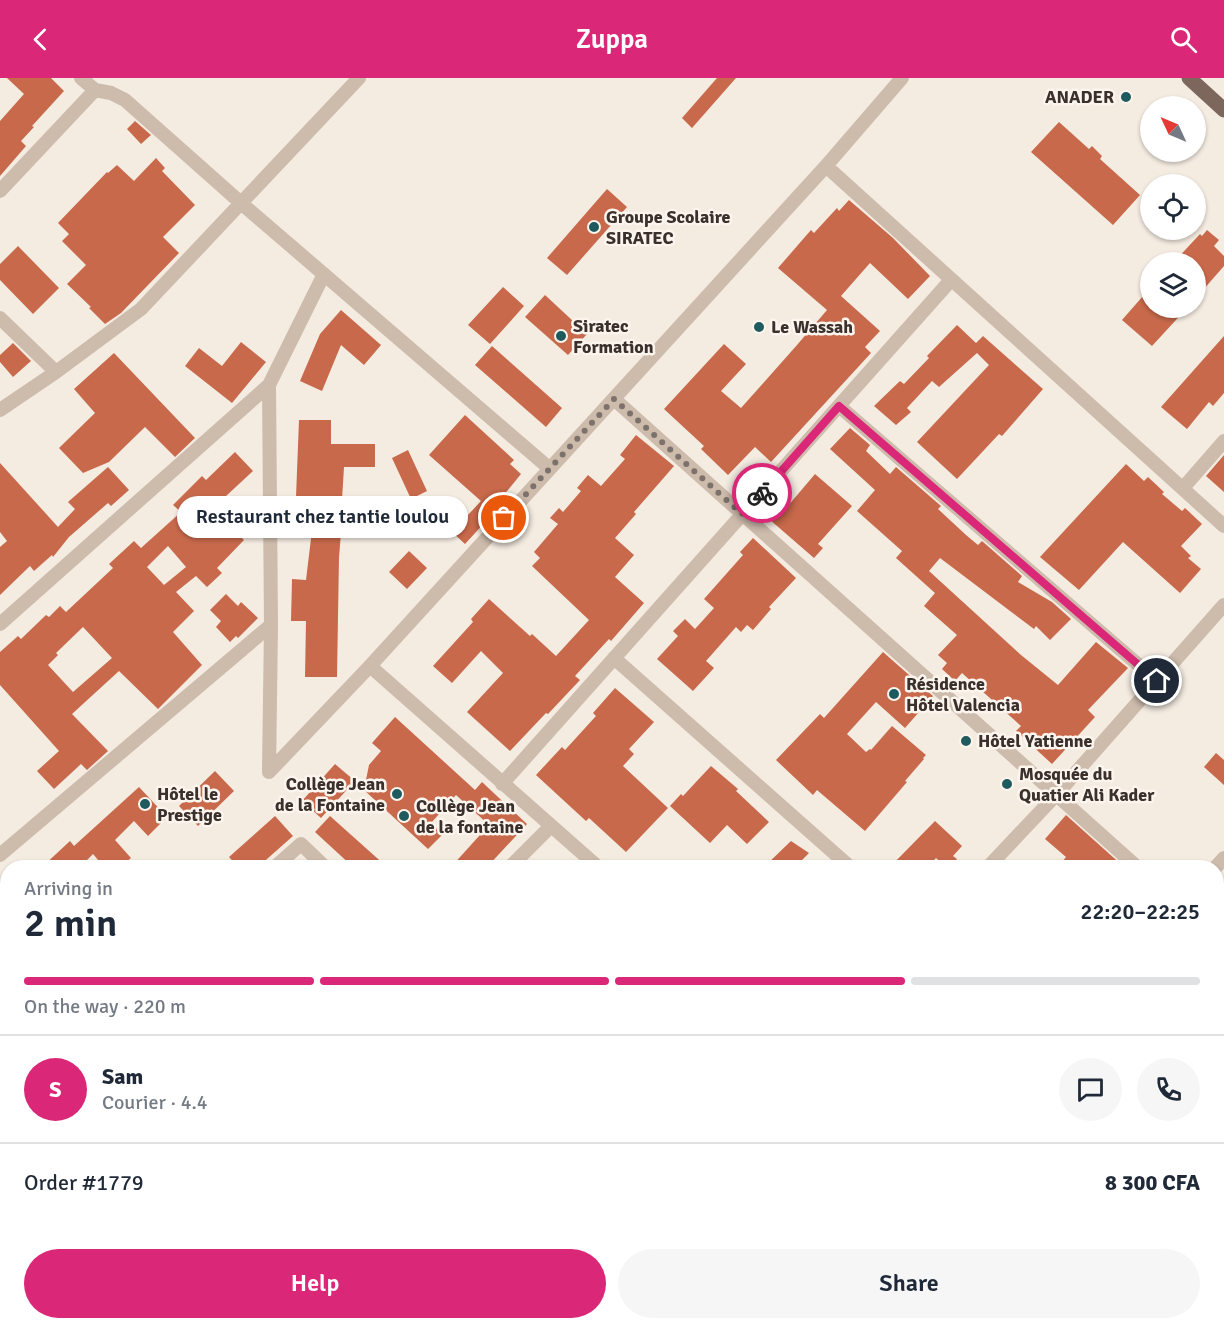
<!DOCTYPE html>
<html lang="en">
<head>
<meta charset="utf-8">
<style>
	body { margin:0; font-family:Signika,sans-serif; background:#f6f6f7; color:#1f2937; height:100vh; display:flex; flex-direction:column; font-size:22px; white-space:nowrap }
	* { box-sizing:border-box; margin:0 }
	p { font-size:20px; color:#747a83 }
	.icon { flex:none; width:33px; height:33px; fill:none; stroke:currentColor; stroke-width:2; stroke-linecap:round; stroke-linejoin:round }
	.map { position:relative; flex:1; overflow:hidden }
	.side { position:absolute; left:0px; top:782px; width:1224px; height:470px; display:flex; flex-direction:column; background:#fff; border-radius:24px 24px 0 0; box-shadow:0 2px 4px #0004 }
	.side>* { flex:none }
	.needle { width:39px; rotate:314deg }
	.tools { position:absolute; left:1140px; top:18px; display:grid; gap:12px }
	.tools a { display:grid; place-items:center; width:66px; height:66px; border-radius:50%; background:#fff; box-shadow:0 2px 4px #0004; font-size:30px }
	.pin { position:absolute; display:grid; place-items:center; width:51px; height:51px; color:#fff; margin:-26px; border:3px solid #fff; border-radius:50%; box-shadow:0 2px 6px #0007 }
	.courier { position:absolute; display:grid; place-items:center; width:60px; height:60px; margin:-30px; border:4px solid #db2777; border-radius:50%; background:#fff; color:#222; box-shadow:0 2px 8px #0007 }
	.bubble { position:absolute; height:42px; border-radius:21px; background:#fff; box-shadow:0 2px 4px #0004; font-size:20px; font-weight:600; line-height:42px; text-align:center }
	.headline em { font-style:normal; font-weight:600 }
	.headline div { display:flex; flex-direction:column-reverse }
	.headline { display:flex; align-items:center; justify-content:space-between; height:102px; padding:0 24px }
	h1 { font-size:39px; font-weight:600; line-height:45px }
	.bar { display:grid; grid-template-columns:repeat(4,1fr); gap:9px 6px; align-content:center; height:72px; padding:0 24px }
	.bar i { height:8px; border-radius:4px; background:#e0e1e3 }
	.bar .on { background:#db2777 }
	.bar p { grid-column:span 4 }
	.line { display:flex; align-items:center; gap:15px; padding:0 24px; border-top:2px solid #e0e1e3 }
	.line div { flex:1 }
	.round { display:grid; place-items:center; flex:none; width:63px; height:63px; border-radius:32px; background:#f6f6f7 }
	.cta { display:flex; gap:12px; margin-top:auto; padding:12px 24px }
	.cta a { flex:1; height:69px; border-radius:36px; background:#db2777; color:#fff; font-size:24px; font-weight:600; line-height:69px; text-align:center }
	.cta a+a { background:#f6f6f7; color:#1f2937 }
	header { display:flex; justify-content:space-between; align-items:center; height:78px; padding:0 24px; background:#db2777; color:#fff; font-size:27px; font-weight:600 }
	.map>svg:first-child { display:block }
	.building { fill:#c8694b; fill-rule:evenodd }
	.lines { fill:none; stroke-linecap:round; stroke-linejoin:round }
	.street { stroke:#cdbbac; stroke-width:14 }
	.primary { stroke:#7d675c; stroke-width:15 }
	.done { stroke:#7c716b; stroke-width:6; stroke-dasharray:0 10.8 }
	.route { stroke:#db2777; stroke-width:8 }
	.poi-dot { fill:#1f5a5e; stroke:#fbf5ee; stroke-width:2 }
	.labels { text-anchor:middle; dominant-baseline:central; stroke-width:5; stroke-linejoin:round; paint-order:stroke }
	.poi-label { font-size:18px; font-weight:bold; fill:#3b302b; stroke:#fbf5ee; text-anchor:start }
</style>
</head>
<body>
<header><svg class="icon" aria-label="back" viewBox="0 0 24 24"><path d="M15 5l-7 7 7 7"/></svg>Zuppa<svg class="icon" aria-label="search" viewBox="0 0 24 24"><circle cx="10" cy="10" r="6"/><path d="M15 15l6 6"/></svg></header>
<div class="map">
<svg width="1224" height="1250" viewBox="0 0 1224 1250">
	<rect width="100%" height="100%" fill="#f4ebe1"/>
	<!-- building -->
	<path class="building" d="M7 0H51L64 13 32 48 34 49 21 63 26 68 0 98V43L24 16Z
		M717 0H736L692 50 682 40Z
		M135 43 151 57 141 66 127 51Z
		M1059 44 1089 71 1092 68 1102 78 1100 81 1140 117 1113 147 1031 74Z
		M156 80 165 90 162 93 195 127 163 159 179 175 121 235 105 246 89 230 91 229 67 206 86 187 62 163 69 156 58 145 107 94 108 95 117 87 134 103Z
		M607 111 627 129 567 197 547 180Z
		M849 122 893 160 930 198 908 221 870 185 841 218 880 253 865 269 871 275 771 384 755 369 728 397 701 371 704 368 664 331 724 266 746 286 721 313 741 330 797 267 827 232 778 190 811 152 814 155 837 130 839 133Z
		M1207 152 1219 162 1214 168 1224 178V188L1196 220V184H1174L1200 156 1202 158Z
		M18 168 59 210 33 236 0 202V186Z
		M503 209 524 228 490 266 468 247Z
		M1150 210V230H1187L1152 268 1122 242Z
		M545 217 587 256 568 277 525 239Z
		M341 232 381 267 364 287 341 267 322 313 300 303 320 256Z
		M957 247 976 265 983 258 1043 311 1002 358 999 356 957 401 917 364 989 287 977 275 939 309 932 303 907 330 911 334 896 347 874 328 900 303 904 306 929 280 927 278Z
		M1224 258V315L1213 328 1209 324 1187 351 1161 329Z
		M241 264 266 284 232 325 185 288 199 270 222 288Z
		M13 265 31 283 13 299 0 284V277Z
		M492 268 562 330 546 349 475 287Z
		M114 275 195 360 175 379 145 349 109 384 83 395 59 370 95 335 74 311Z
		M465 337 514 382 510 386 521 396 485 440 487 442 465 466 452 454 481 423 429 377Z
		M299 342H331V366H375V389H344L340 454 341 455 339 479 337 599H305L306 543H291L292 501 306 502 313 444 310 443 311 420 296 419Z
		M850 350 870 367 866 373 890 396 896 389 941 428 938 431 966 457 978 467 982 463 1022 498 1018 504 1052 524 1071 541 1050 562 1036 548 1034 551 940 480 929 493 1021 577 1058 607 1096 564 1128 590 1088 632 1095 639 1052 686 1016 653 1021 648 962 595 955 603 942 591 947 585 938 577 957 557 924 528 935 515 896 480 902 473 857 433 875 412 830 371Z
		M636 357 674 388 634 434 636 436 615 460 634 477 615 499 644 525 611 563 609 561 575 598 580 602 548 636 546 635 510 673 467 634 503 595 481 573 452 605 433 588 473 544 471 541 489 521 530 558 532 556 556 578 589 542 532 488 540 480 534 474 558 446 550 440 559 430 563 434 581 413 577 410 588 397 601 408 625 381 620 377Z
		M408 372 427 413 411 421 392 380Z
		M235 374 253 393 212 431 244 462 217 490 222 495 207 509 196 498 176 514 194 533 173 554 202 587 158 631 119 593 72 636 108 673 87 692 81 686 54 711 37 693 59 673 0 607V574L18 558 21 561 46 537 49 539 60 528 66 534 113 490 109 486 134 463 141 470 181 434 173 427 202 398 206 402ZM168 468 186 489 164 507 147 489ZM83 549 112 580 73 614 48 587 58 577 56 575Z
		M1224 377V414L1206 398Z
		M0 385 58 449 75 431 68 424 108 389 129 412 111 428 108 425 69 459 53 479 52 477 34 493 30 488 0 517V469L7 463 0 454Z
		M1126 386 1144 403 1148 399 1164 414 1162 416 1182 433 1185 430 1202 446 1181 468 1191 478 1188 480 1201 491 1180 515 1123 464 1079 512 1040 479Z
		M815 396 852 428 818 466 823 470 814 480 769 441 778 432 782 435Z
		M753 460 796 500 769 529 771 531 753 552 747 547 741 554 736 549 706 583 714 590 693 613 657 581 678 558 673 553 685 541 695 551 714 530 704 521 743 477 740 474Z
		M409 473 427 490 407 511 389 494Z
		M226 516 238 528 241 524 258 540 238 560 236 558 230 564 216 549 221 543 210 532Z
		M883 574 933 618 905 650 876 624 847 656 866 674 870 671 871 672 892 648 926 677 923 680 924 681 905 703 907 704 865 753 817 712 813 717 776 682 820 636 824 640Z
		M615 610 654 644 629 671 634 676 623 688 668 730 626 774 589 740 586 743 536 697 562 669 565 672 596 638 593 635Z
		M395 639 475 712 482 704 527 746 487 789H451L489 747 456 717 431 745 443 756 428 771 364 712 369 687 381 673 372 665Z
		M1216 675 1224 682V707L1204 689Z
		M335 686 355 703 321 740 302 723Z
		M711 688 738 711 736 713 769 744 747 766 727 747 710 765 670 728 681 716 683 718 696 704Z
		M215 693 234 713 198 748 179 728Z
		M139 709 167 739 148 758 134 743 115 762 131 780 120 789H104L93 776 80 789H42L70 763 74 768Z
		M1066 737 1124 789H1058L1066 779 1045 761Z
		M275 738 293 758 258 789H238L229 779Z
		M330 738 387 789H353L315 754Z
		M935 743 962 768 953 778 957 781 950 789H946L936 780 928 789H890Z
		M791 763 809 775 795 789H764Z"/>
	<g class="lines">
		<!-- street -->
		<path class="street" d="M81 0 95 12 111 15 125 22 241 125 549 390
			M826 88 1224 448
			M0 113 95 12
			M0 240 56 294
			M614 321 1137 789
			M839 328 1157 603
			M0 332 56 294 141 231 359 0
			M1183 410 1224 363
			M0 546 269 307 324 196
			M614 580 850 789
			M370 588 598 789
			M269 694 370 588 826 88 902 0
			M269 694 271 547 269 307
			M502 706 951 202
			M0 777 271 547
			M275 789 301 766 325 789
			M510 789 551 748
			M988 789 1056 717 1224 527
			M1216 789 1224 780
			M1216 859 1224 865
			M0 963 8 972
			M0 1025 8 1019
			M1216 1064 1224 1056
			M1216 1119 1224 1125
			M602 1244 607 1250
			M1116 1244 1124 1250
			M381 1250 387 1244
			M740 1250 746 1244
			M848 1250 854 1244
			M1050 1250 1056 1244"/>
		<!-- primary -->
		<path class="primary" d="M1189 0 1224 32"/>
	</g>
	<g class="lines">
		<!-- done -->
		<path class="done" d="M504 440 614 321 742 436 762 415"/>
		<!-- route -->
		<path class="route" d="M762 415 839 328 1157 603"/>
	</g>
	<!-- markers -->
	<g class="poi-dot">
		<circle cx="1126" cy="19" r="6"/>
		<circle cx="594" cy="149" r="6"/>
		<circle cx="759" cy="249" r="6"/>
		<circle cx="561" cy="258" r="6"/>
		<circle cx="894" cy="616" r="6"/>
		<circle cx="966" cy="663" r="6"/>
		<circle cx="1007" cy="706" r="6"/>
		<circle cx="397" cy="716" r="6"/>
		<circle cx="145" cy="726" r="6"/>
		<circle cx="404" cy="738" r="6"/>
	</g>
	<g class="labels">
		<!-- poi labels -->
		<g class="poi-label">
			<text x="1114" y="19" text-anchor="end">ANADER</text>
			<text x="606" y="139">Groupe Scolaire<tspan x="606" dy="21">SIRATEC</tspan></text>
			<text x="573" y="248">Siratec<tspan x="573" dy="21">Formation</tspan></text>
			<text x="771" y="249">Le Wassah</text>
			<text x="906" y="606">Résidence<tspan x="906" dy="21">Hôtel Valencia</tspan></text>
			<text x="978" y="663">Hôtel Yatienne</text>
			<text x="1019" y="696">Mosquée du<tspan x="1019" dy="21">Quatier Ali Kader</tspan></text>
			<text x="385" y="706" text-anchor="end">Collège Jean<tspan x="385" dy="21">de la Fontaine</tspan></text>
			<text x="157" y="716">Hôtel le<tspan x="157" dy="21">Prestige</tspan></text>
			<text x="416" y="728">Collège Jean<tspan x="416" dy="21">de la fontaine</tspan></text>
		</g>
	</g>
</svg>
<div class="tools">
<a><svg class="needle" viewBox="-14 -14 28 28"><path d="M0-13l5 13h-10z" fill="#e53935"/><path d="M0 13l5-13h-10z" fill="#747a83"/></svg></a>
<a><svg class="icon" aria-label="locate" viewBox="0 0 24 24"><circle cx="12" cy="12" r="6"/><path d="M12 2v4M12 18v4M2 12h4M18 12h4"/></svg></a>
<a><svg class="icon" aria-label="layers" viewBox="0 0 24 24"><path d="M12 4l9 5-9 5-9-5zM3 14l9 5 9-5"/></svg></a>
</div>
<div class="pin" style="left:504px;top:440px;background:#ea580c"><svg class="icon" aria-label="bag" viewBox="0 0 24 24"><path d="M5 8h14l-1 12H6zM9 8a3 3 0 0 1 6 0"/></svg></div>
<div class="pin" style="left:1157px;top:603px;background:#1f2937"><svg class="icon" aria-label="home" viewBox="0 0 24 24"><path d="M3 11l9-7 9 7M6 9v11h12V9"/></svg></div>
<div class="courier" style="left:762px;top:415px"><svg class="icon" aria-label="bike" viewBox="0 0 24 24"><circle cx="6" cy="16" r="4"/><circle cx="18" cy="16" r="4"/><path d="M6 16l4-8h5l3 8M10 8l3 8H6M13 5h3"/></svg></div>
<div class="bubble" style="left:177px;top:418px;width:291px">Restaurant chez tantie loulou</div>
<section class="side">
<div class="headline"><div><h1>2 min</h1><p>Arriving in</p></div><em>22:20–22:25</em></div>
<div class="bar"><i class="on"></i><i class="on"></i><i class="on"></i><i></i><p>On the way · 220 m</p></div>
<div class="line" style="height:108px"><b class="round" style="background:#db2777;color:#fff">S</b><div><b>Sam</b><p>Courier · 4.4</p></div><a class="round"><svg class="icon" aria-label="chat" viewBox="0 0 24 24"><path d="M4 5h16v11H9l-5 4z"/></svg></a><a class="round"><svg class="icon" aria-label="phone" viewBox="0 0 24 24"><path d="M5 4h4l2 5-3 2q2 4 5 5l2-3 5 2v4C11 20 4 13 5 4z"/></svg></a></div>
<div class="line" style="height:78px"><div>Order #1779</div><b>8 300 CFA</b></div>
<div class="cta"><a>Help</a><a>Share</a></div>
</section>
</div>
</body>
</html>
